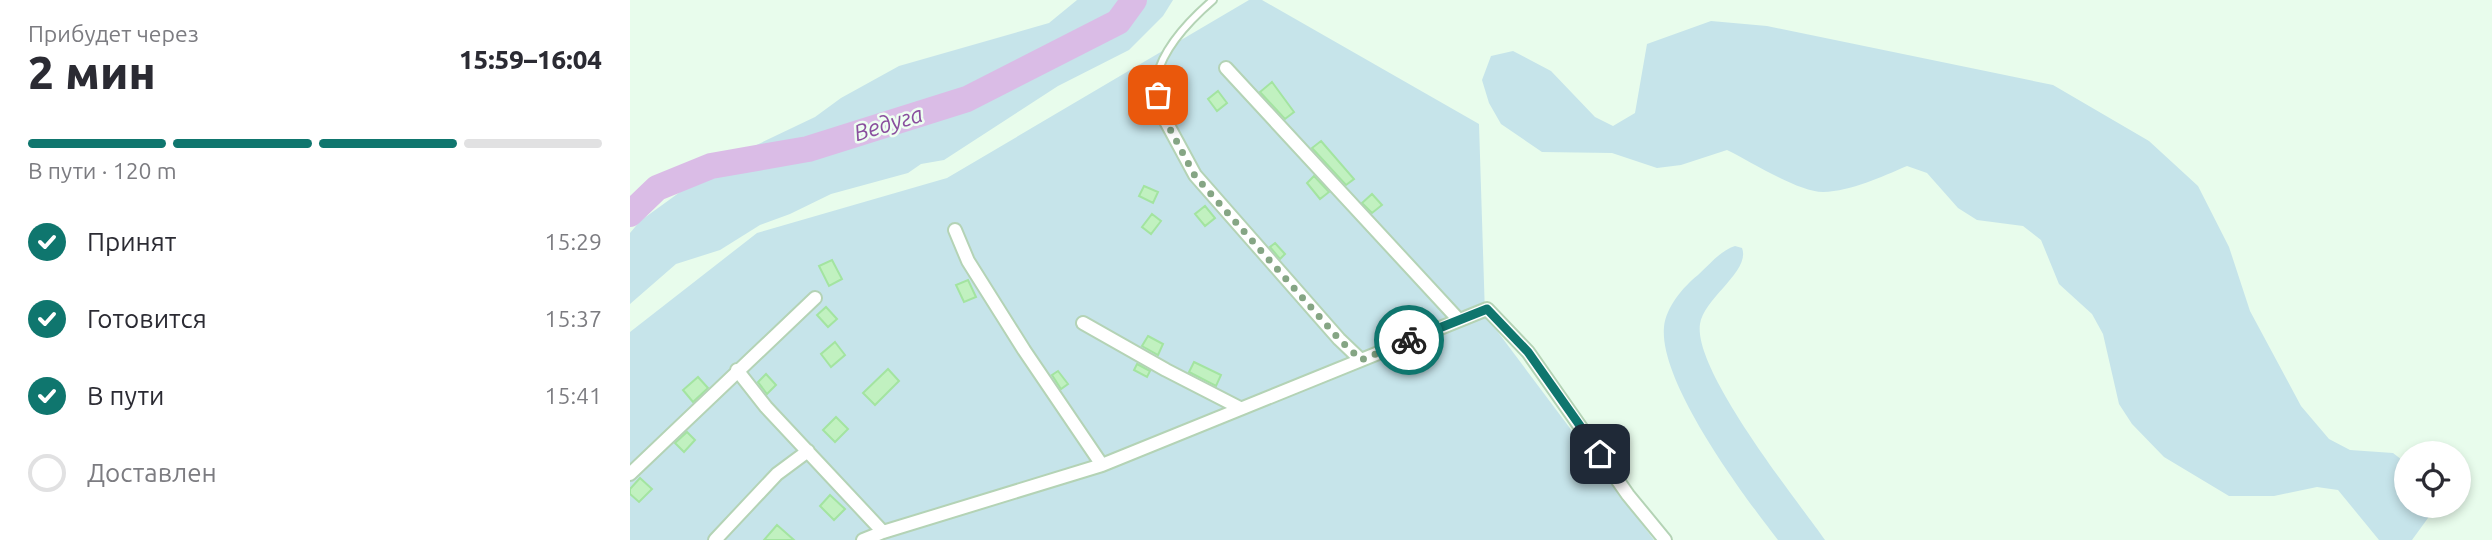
<!DOCTYPE html>
<html lang="ru">
<head>
<meta charset="utf-8">
<style>
	body { margin:0; font-family:Ubuntu,sans-serif; background:#f2f2f3; color:#2b2b33; height:100vh; display:flex; flex-direction:column; font-size:26px; white-space:nowrap }
	* { box-sizing:border-box; margin:0 }
	p { font-size:23px; color:#7c7c81 }
	.icon { flex:none; width:38px; height:38px; fill:none; stroke:currentColor; stroke-width:2; stroke-linecap:round; stroke-linejoin:round }
	.map { position:relative; flex:1; overflow:hidden }
	.panel { display:flex; flex-direction:column; background:#fff; width:630px }
	.panel>* { flex:none }
	.controls { position:absolute; left:1764px; top:441px; display:grid; gap:14px }
	.controls a { display:grid; place-items:center; width:77px; height:77px; border-radius:50%; background:#fff; box-shadow:0 4px 10px #0003; font-size:35px }
	.pin { position:absolute; display:grid; place-items:center; width:60px; height:60px; color:#fff; margin:-30px; border-radius:14px; box-shadow:0 4px 10px #0006 }
	.courier { position:absolute; display:grid; place-items:center; width:70px; height:70px; margin:-35px; border:5px solid #0f766e; border-radius:50%; background:#fff; color:#222; box-shadow:0 2px 9px #0007 }
	.head em { font-style:normal; font-weight:800 }
	.head div { display:flex; flex-direction:column-reverse }
	.head { display:flex; align-items:center; justify-content:space-between; height:119px; padding:0 28px }
	h1 { font-size:46px; font-weight:800; line-height:52px }
	.bar { display:grid; grid-template-columns:repeat(4,1fr); gap:10px 7px; align-content:center; height:84px; padding:0 28px }
	.bar i { height:9px; border-radius:5px; background:#e1e1e2 }
	.bar .active { background:#0f766e }
	.bar p { grid-column:span 4 }
	ol { padding:0 28px; list-style:none }
	li { display:flex; align-items:center; gap:21px; height:77px }
	li p { margin-inline-start:auto }
	li .icon { padding:7px; border-radius:50%; background:#0f766e; color:#fff; stroke-width:4 }
	li:last-child { color:#7c7c81 }
	li i { width:38px; height:38px; border:4px solid #e1e1e2; border-radius:50% }
	main { display:flex; flex:1; min-height:0 }
	.map>svg:first-child { display:block }
	.green { fill:#c6e4ea }
	.lines { fill:none; stroke-linecap:round; stroke-linejoin:round }
	.river { stroke:#dabce6; stroke-width:26 }
	.building { fill:#c1f1c0; stroke:#a3e4a0; stroke-width:2 }
	.lane-casing { stroke:#b4d3b5; stroke-width:10 }
	.street-casing { stroke:#b4d3b5; stroke-width:16 }
	.lane { stroke:#fff; stroke-width:6 }
	.street { stroke:#fff; stroke-width:12 }
	.done { stroke:#85a584; stroke-width:7; stroke-dasharray:0 12.6 }
	.route { stroke:#0f766e; stroke-width:9 }
	.labels { text-anchor:middle; dominant-baseline:central; stroke-width:5; stroke-linejoin:round; paint-order:stroke }
	.water-label { font-size:23px; font-style:italic; fill:#8a4f9e; stroke:#eefff1 }
</style>
</head>
<body>
<main>
<section class="panel">
<div class="head"><div><h1>2 мин</h1><p>Прибудет через</p></div><em>15:59–16:04</em></div>
<div class="bar"><i class="active"></i><i class="active"></i><i class="active"></i><i></i><p>В пути · 120 m</p></div>
<ol>
<li><svg class="icon" aria-label="check" viewBox="0 0 24 24"><path d="M5 12l5 5 9-10"/></svg>Принят<p>15:29</p></li>
<li><svg class="icon" aria-label="check" viewBox="0 0 24 24"><path d="M5 12l5 5 9-10"/></svg>Готовится<p>15:37</p></li>
<li><svg class="icon" aria-label="check" viewBox="0 0 24 24"><path d="M5 12l5 5 9-10"/></svg>В пути<p>15:41</p></li>
<li><i></i>Доставлен</li>
</ol>
</section>
<div class="map">
<svg width="1862" height="540" viewBox="0 0 1862 540">
	<rect width="100%" height="100%" fill="#e8fcec"/>
	<!-- green -->
	<path class="green" d="M447 0H543L533 16 499 50 428 86 314 160 291 164 278 173 201 194 160 214 130 225 90 250 46 264 0 304V233L10 221 93 161 185 117 211 98 269 66 419 23Z
		M619 0H632L849 124 855 315 1024 540H0V332L127 233 317 178Z
		M1081 21 1137 26 1423 85 1519 141 1568 186 1599 247 1620 311 1671 406 1699 439 1720 450 1763 453 1776 463V506H1801L1798 518 1782 540H1749L1708 490 1687 487 1644 496H1599L1534 457 1502 424 1489 404 1473 334 1462 314 1429 284 1411 240 1393 226 1347 220 1328 208 1297 173 1277 166C1251 177 1222 191 1193 192 1168 192 1120 161 1097 150L1051 165 1027 168 982 153 912 152 871 124 859 103 852 80 861 56 883 51 921 71 965 117 983 126 1005 113 1017 44Z
		M1105 246 1112 248C1121 271 1074 298 1070 324 1063 371 1166 499 1195 540H1148C1114 496 1029 383 1034 327 1036 307 1053 287 1068 275 1080 264 1090 251 1105 246Z"/>
	<g class="lines">
		<!-- river -->
		<path class="river" d="M0 214 27 188 81 166 178 149 337 99 488 22 504 0"/>
	</g>
	<!-- building -->
	<path class="building" d="M642 82 664 112 655 119 630 92Z
		M588 91 597 103 587 111 578 99Z
		M691 141 724 179 716 185 682 148Z
		M684 176 699 192 690 199 677 183Z
		M514 186 528 192 523 203 509 196Z
		M742 194 752 205 742 213 732 203Z
		M575 206 585 218 575 226 565 214Z
		M522 214 531 221 521 234 512 227Z
		M645 243 655 254 650 259 640 247Z
		M202 260 212 279 199 286 189 266Z
		M338 280 346 297 334 302 326 285Z
		M196 307 207 319 198 327 187 315Z
		M518 336 533 344 528 355 512 346Z
		M205 342 215 355 201 367 191 354Z
		M564 362 591 375 586 386 559 372Z
		M507 364 520 371 517 377 504 370Z
		M258 369 269 381 245 405 233 393Z
		M428 371 438 384 431 389 422 375Z
		M136 374 146 385 137 394 128 382Z
		M68 377 78 388 63 402 53 390Z
		M206 417 218 429 205 442 193 430Z
		M57 432 65 440 54 452 45 443Z
		M10 478 22 489 9 502 0 494V489Z
		M200 495 215 509 204 520 190 506Z
		M147 525 164 540H134Z"/>
	<g class="lines">
		<!-- lane casing -->
		<g class="lane-casing">
			<path id="lane" d="M532 114C529 102 525 88 527 76 534 46 561 19 583 0"/>
		</g>
		<!-- street casing -->
		<g class="street-casing">
			<path id="street" d="M596 68 828 319
				M532 114 565 175 709 339 731 360
				M325 230 338 261 394 350 472 465
				M453 323 536 370 610 408
				M107 370 136 407 253 532
				M0 474 185 298
				M85 540 147 474 178 451
				M233 540 253 532 472 465 857 309 898 352 998 495 1035 540"/>
		</g>
		<!-- lane -->
		<use href="#lane" class="lane"/>
		<!-- street -->
		<use href="#street" class="street"/>
	</g>
	<g class="lines">
		<!-- done -->
		<path class="done" d="M528 95 532 114 565 176 709 339 731 360 779 340"/>
		<!-- route -->
		<path class="route" d="M779 340 857 309 898 352 970 454"/>
	</g>
	<g class="labels">
		<!-- water labels -->
		<g class="water-label">
			<text transform="translate(258 123) rotate(-17)">Ведуга</text>
		</g>
	</g>
</svg>
<div class="controls">
<a><svg class="icon" aria-label="locate" viewBox="0 0 24 24"><circle cx="12" cy="12" r="6"/><path d="M12 2v4M12 18v4M2 12h4M18 12h4"/></svg></a>
</div>
<div class="pin" style="left:528px;top:95px;background:#ea580c"><svg class="icon" aria-label="bag" viewBox="0 0 24 24"><path d="M5 8h14l-1 12H6zM9 8a3 3 0 0 1 6 0"/></svg></div>
<div class="pin" style="left:970px;top:454px;background:#1f2937"><svg class="icon" aria-label="home" viewBox="0 0 24 24"><path d="M3 11l9-7 9 7M6 9v11h12V9"/></svg></div>
<div class="courier" style="left:779px;top:340px"><svg class="icon" aria-label="bike" viewBox="0 0 24 24"><circle cx="6" cy="16" r="4"/><circle cx="18" cy="16" r="4"/><path d="M6 16l4-8h5l3 8M10 8l3 8H6M13 5h3"/></svg></div>
</div>
</main>
</body>
</html>
